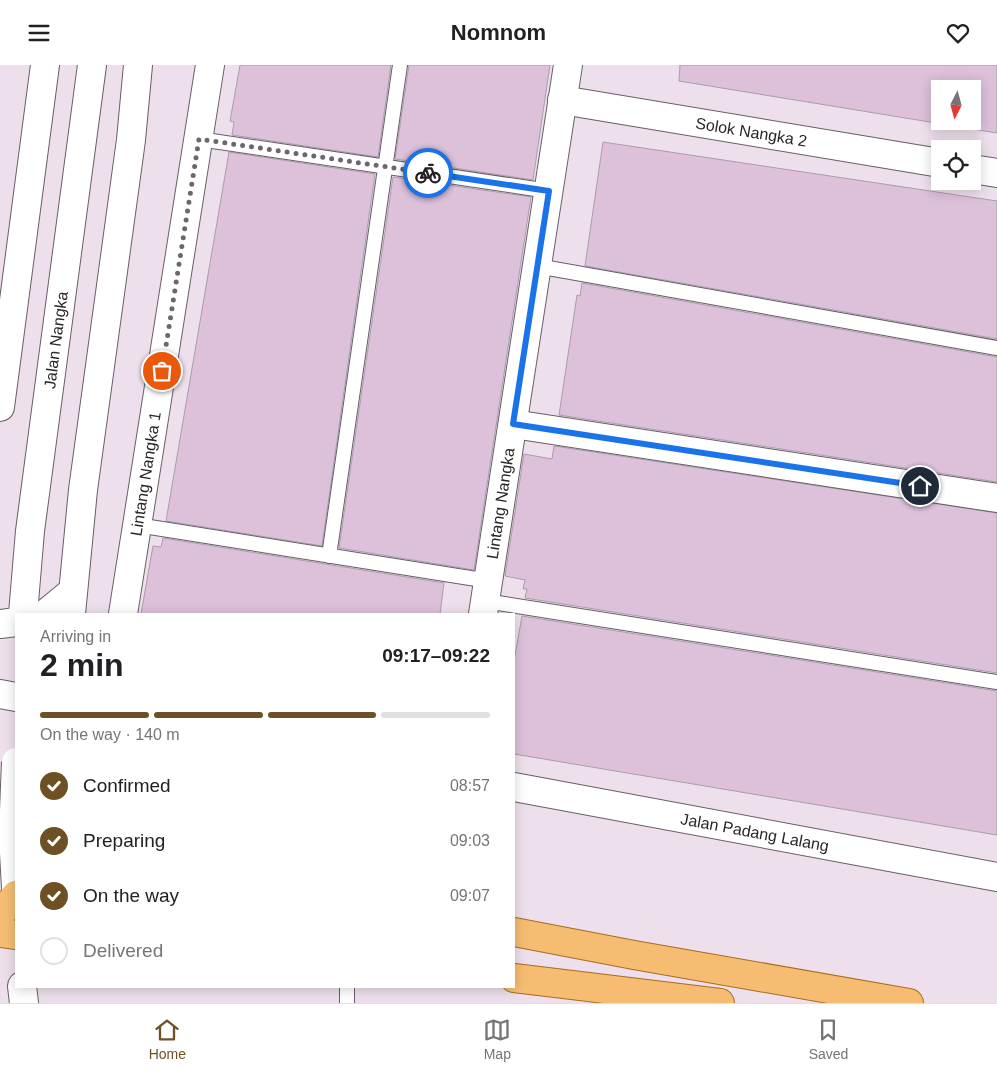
<!DOCTYPE html>
<html lang="en">
<head>
<meta charset="utf-8">
<style>
	body { margin:0; font-family:Helvetica,sans-serif; background:#f6f6f6; color:#202124; height:100vh; display:flex; flex-direction:column; font-size:19px; white-space:nowrap }
	* { box-sizing:border-box; margin:0 }
	p { font-size:16px; color:#757577 }
	.icon { flex:none; width:28px; height:28px; fill:none; stroke:currentColor; stroke-width:2; stroke-linecap:round; stroke-linejoin:round }
	.map { position:relative; flex:1; overflow:hidden }
	.panel { position:absolute; left:15px; top:548px; width:500px; height:375px; display:flex; flex-direction:column; background:#fff; border-radius:0px; box-shadow:0 2px 12px #0003 }
	.panel>* { flex:none }
	.needle { width:32px; rotate:186deg }
	.fabs { position:absolute; left:931px; top:15px; display:grid; gap:10px }
	.fabs a { display:grid; place-items:center; width:50px; height:50px; border-radius:0px; background:#fff; box-shadow:0 2px 12px #0003; font-size:25px }
	.pin { position:absolute; display:grid; place-items:center; width:42px; height:42px; color:#fff; margin:-21px; border:2px solid #fff; border-radius:50%; box-shadow:0 1px 5px #0007 }
	.courier { position:absolute; display:grid; place-items:center; width:50px; height:50px; margin:-25px; border:4px solid #1a73e8; border-radius:50%; background:#fff; color:#222; box-shadow:0 1px 6px #0007 }
	.overview em { font-style:normal; font-weight:700 }
	.overview div { display:flex; flex-direction:column-reverse }
	.overview { display:flex; align-items:center; justify-content:space-between; height:85px; padding:0 25px }
	h1 { font-size:32px; font-weight:700; line-height:38px }
	.bar { display:grid; grid-template-columns:repeat(4,1fr); gap:8px 5px; align-content:center; height:60px; padding:0 25px }
	.bar i { height:6px; border-radius:4px; background:#e0e0e0 }
	.bar .active { background:#6d5124 }
	.bar p { grid-column:span 4 }
	ol { padding:0 25px; list-style:none }
	li { display:flex; align-items:center; gap:15px; height:55px }
	li p { margin-inline-start:auto }
	li .icon { padding:5px; border-radius:50%; background:#6d5124; color:#fff; stroke-width:4 }
	li:last-child { color:#757577 }
	li i { width:28px; height:28px; border:2px solid #e0e0e0; border-radius:50% }
	header { display:flex; justify-content:space-between; align-items:center; height:65px; padding:0 25px; background:#fff; font-size:22px; font-weight:700 }
	.dock { display:flex; justify-content:space-around; align-items:center; height:70px; border-top:1px solid #e0e0e0; background:#fff; font-size:14px; color:#757577 }
	.dock a { display:grid; justify-items:center; gap:2px }
	.dock .active { color:#6d5124 }
	.map>svg:first-child { display:block }
	.building { fill:#ddc0da; stroke:#a99da8; fill-rule:evenodd }
	.lines { fill:none; stroke-linecap:round; stroke-linejoin:round }
	.service-casing { stroke:#685e67; stroke-width:16 }
	.minor-casing { stroke:#685e67; stroke-width:30 }
	.tertiary-casing { stroke:#685e67; stroke-width:30 }
	.primary-casing { stroke:#ab6b1b; stroke-width:30 }
	.service { stroke:#fff; stroke-width:14 }
	.minor { stroke:#fff; stroke-width:28 }
	.tertiary { stroke:#fff; stroke-width:28 }
	.primary { stroke:#f6bd72; stroke-width:28 }
	.tertiary-bridge-casing { stroke:#685e67; stroke-width:30; stroke-linecap:butt }
	.tertiary-bridge { stroke:#fff; stroke-width:28 }
	.done { stroke:#6e666d; stroke-width:5; stroke-dasharray:0 9 }
	.route { stroke:#1a73e8; stroke-width:6 }
	.labels { text-anchor:middle; dominant-baseline:central; stroke-width:4; stroke-linejoin:round; paint-order:stroke }
	.street-label { font-size:16px; fill:#2a2529; stroke:#fff }
</style>
</head>
<body>
<header><svg class="icon" aria-label="menu" viewBox="0 0 24 24"><path d="M4 6h16M4 12h16M4 18h16"/></svg>Nomnom<svg class="icon" aria-label="heart" viewBox="0 0 24 24"><path d="M12 20l-8-8c-3-5 5-10 8-4 3-6 11-1 8 4z"/></svg></header>
<div class="map">
<svg width="997" height="938" viewBox="0 0 997 938">
	<rect width="100%" height="100%" fill="#ede0ec"/>
	<!-- building -->
	<path class="building" d="M240 0H391L378 92 232 70 234 57 230 56Z
		M409 0H550L533 115 395 94Z
		M680 0H997V68L679 16ZM940 24H972V56H940Z
		M603 77 997 136V274L585 201Z
		M229 87 375 109 322 481 166 456Z
		M393 112 531 132 474 505 339 483Z
		M582 218 997 292V417L559 350 577 230 580 231Z
		M554 381 997 448V608L525 533 527 524H523L525 515 505 511 524 389 552 394Z
		M163 473 444 518 440 549H141L153 481 161 482Z
		M522 551 997 626V770L514 689V596Z"/>
	<g class="lines">
		<!-- service casing -->
		<g class="service-casing">
			<path id="service" d="M199 74 549 126
				M537 201 997 283
				M137 460 489 516
				M329 491 400 0
				M485 536 997 617
				M347 938V921"/>
		</g>
		<!-- minor casing -->
		<g class="minor-casing">
			<g id="minor">
				<path id="s1" d="M562 35 940 98"/>
				<path d="M972 104 997 108"/>
				<path d="M513 359 997 433"/>
				<path id="s2" d="M123 549 210 0"/>
				<path id="s3" d="M483 549 568 0"/>
				<path d="M0 629 16 632"/>
				<path id="s4" d="M514 722 997 812"/>
			</g>
		</g>
		<!-- tertiary casing -->
		<g class="tertiary-casing">
			<g id="tertiary">
				<path d="M0 342 45 0"/>
				<path id="s5" d="M23 549 30 466 92 0"/>
				<path d="M45 549 73 526"/>
				<path d="M71 549 83 425 131 75 138 0"/>
				<path d="M0 559 16 557"/>
				<path d="M0 769 13 770 16 823"/>
				<path d="M22 921 24 938"/>
			</g>
		</g>
		<!-- primary casing -->
		<g class="primary-casing">
			<path id="primary" d="M0 850 16 830
				M514 867 634 890 909 938
				M0 868 16 870
				M514 913 720 938"/>
		</g>
		<!-- service -->
		<use href="#service" class="service"/>
		<!-- minor -->
		<use href="#minor" class="minor"/>
		<!-- tertiary -->
		<use href="#tertiary" class="tertiary"/>
		<!-- primary -->
		<use href="#primary" class="primary"/>
		<!-- tertiary-bridge casing -->
		<g class="tertiary-bridge-casing">
			<path id="tertiary-bridge" d="M13 770 16 697"/>
		</g>
		<!-- tertiary-bridge -->
		<use href="#tertiary-bridge" class="tertiary-bridge"/>
	</g>
	<g class="lines">
		<!-- done -->
		<path class="done" d="M162 306 199 74 428 108"/>
		<!-- route -->
		<path class="route" d="M428 108 549 126 513 359 920 421"/>
	</g>
	<g class="labels">
		<!-- street labels -->
		<g class="street-label">
			<text stroke="none"><textPath href="#s1" startOffset="192">Solok Nangka 2</textPath></text>
			<text stroke="none"><textPath href="#s5" startOffset="276">Jalan Nangka</textPath></text>
			<text stroke="none"><textPath href="#s2" startOffset="142">Lintang Nangka 1</textPath></text>
			<text stroke="none"><textPath href="#s3" startOffset="112">Lintang Nangka</textPath></text>
			<text stroke="none"><textPath href="#s4" startOffset="245">Jalan Padang Lalang</textPath></text>
		</g>
	</g>
</svg>
<div class="fabs">
<a><svg class="needle" viewBox="-14 -14 28 28"><path d="M0-13l5 13h-10z" fill="#e53935"/><path d="M0 13l5-13h-10z" fill="#757577"/></svg></a>
<a><svg class="icon" aria-label="locate" viewBox="0 0 24 24"><circle cx="12" cy="12" r="6"/><path d="M12 2v4M12 18v4M2 12h4M18 12h4"/></svg></a>
</div>
<div class="pin" style="left:162px;top:306px;background:#ea580c"><svg class="icon" aria-label="bag" viewBox="0 0 24 24"><path d="M5 8h14l-1 12H6zM9 8a3 3 0 0 1 6 0"/></svg></div>
<div class="pin" style="left:920px;top:421px;background:#1f2937"><svg class="icon" aria-label="home" viewBox="0 0 24 24"><path d="M3 11l9-7 9 7M6 9v11h12V9"/></svg></div>
<div class="courier" style="left:428px;top:108px"><svg class="icon" aria-label="bike" viewBox="0 0 24 24"><circle cx="6" cy="16" r="4"/><circle cx="18" cy="16" r="4"/><path d="M6 16l4-8h5l3 8M10 8l3 8H6M13 5h3"/></svg></div>
<section class="panel">
<div class="overview"><div><h1>2 min</h1><p>Arriving in</p></div><em>09:17–09:22</em></div>
<div class="bar"><i class="active"></i><i class="active"></i><i class="active"></i><i></i><p>On the way · 140 m</p></div>
<ol>
<li><svg class="icon" aria-label="check" viewBox="0 0 24 24"><path d="M5 12l5 5 9-10"/></svg>Confirmed<p>08:57</p></li>
<li><svg class="icon" aria-label="check" viewBox="0 0 24 24"><path d="M5 12l5 5 9-10"/></svg>Preparing<p>09:03</p></li>
<li><svg class="icon" aria-label="check" viewBox="0 0 24 24"><path d="M5 12l5 5 9-10"/></svg>On the way<p>09:07</p></li>
<li><i></i>Delivered</li>
</ol>
</section>
</div>
<nav class="dock">
<a class="active"><svg class="icon" aria-label="home" viewBox="0 0 24 24"><path d="M3 11l9-7 9 7M6 9v11h12V9"/></svg>Home</a>
<a><svg class="icon" aria-label="map" viewBox="0 0 24 24"><path d="M3 6l6-2 6 2 6-2v14l-6 2-6-2-6 2zM9 4v14M15 6v14"/></svg>Map</a>
<a><svg class="icon" aria-label="saved" viewBox="0 0 24 24"><path d="M7 4h10v16l-5-4-5 4z"/></svg>Saved</a>
</nav>
</body>
</html>
